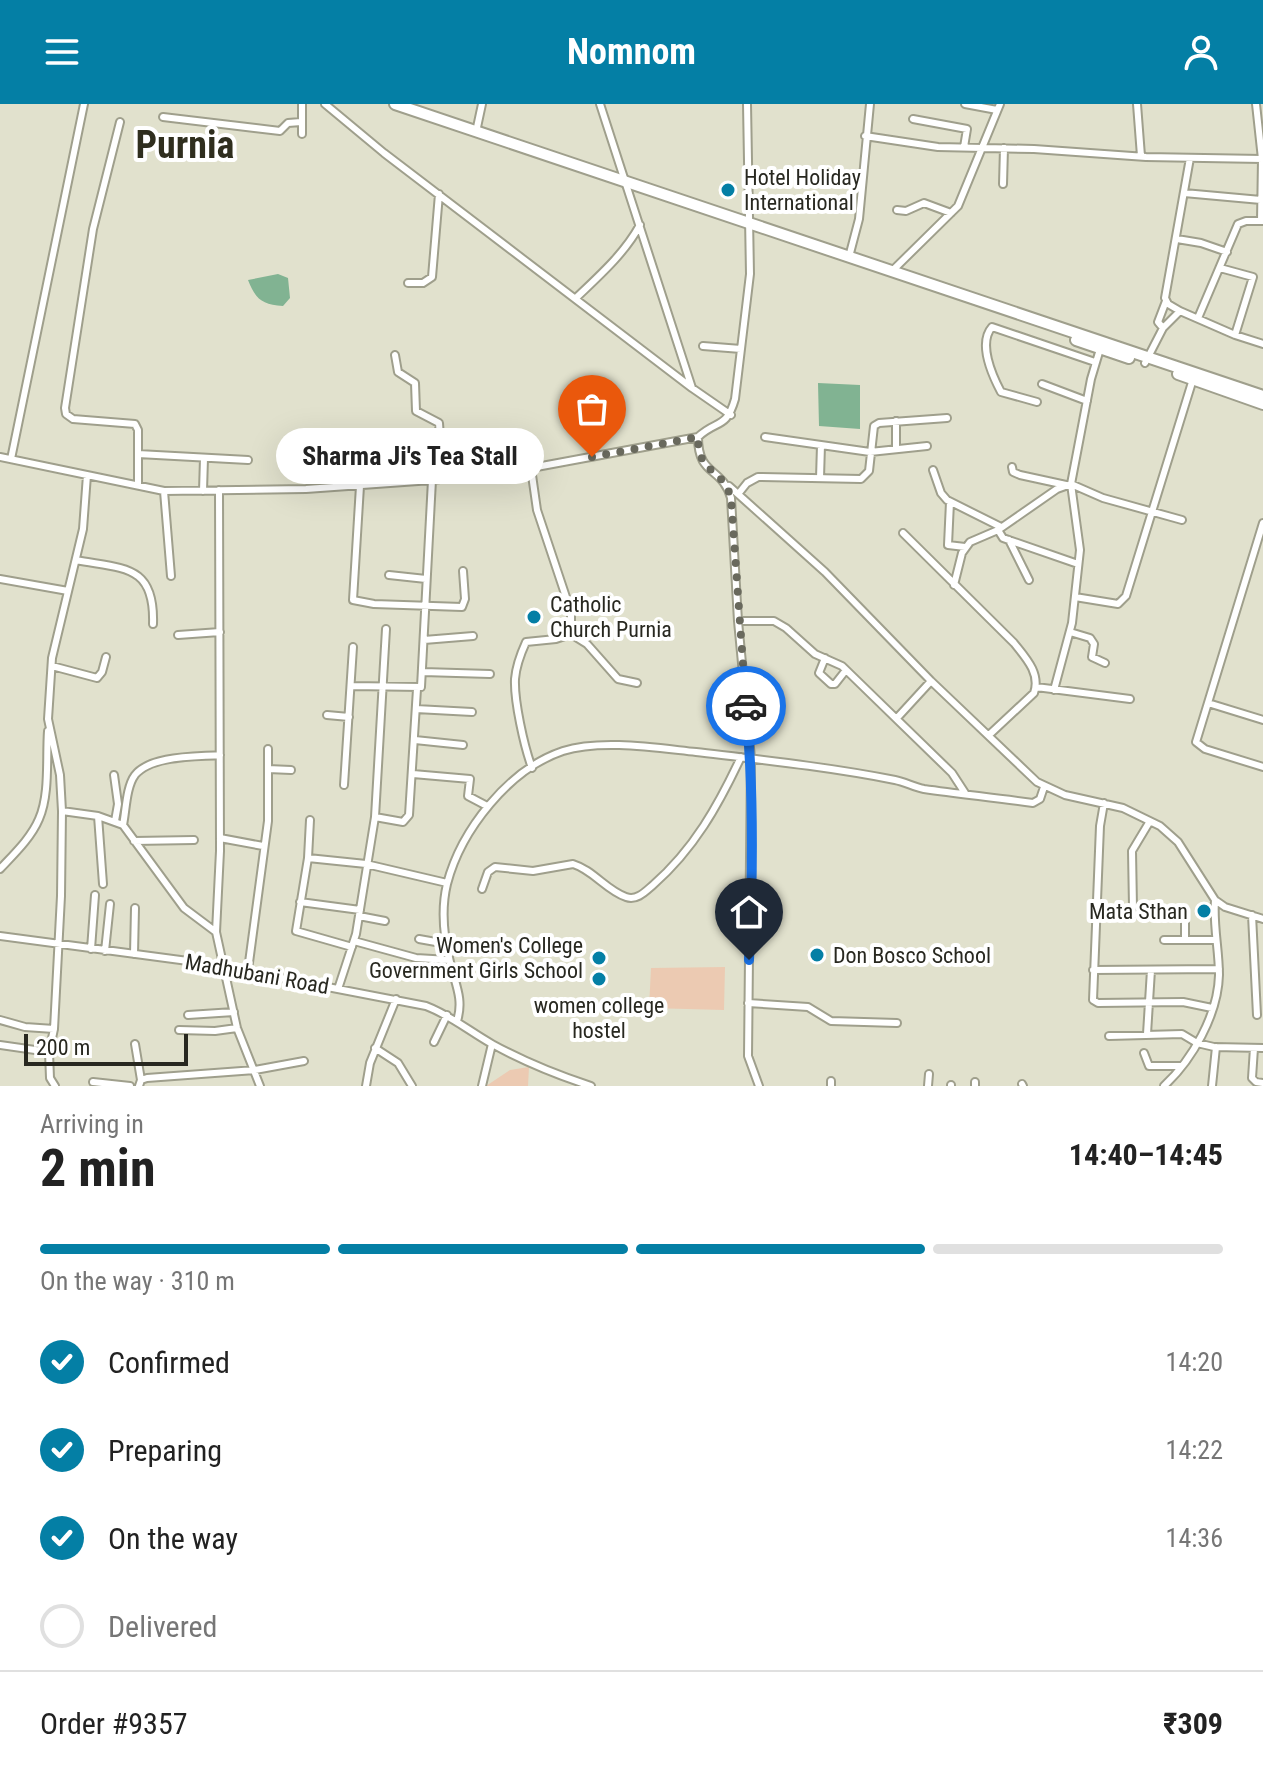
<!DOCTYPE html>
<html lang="en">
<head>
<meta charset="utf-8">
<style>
	body { margin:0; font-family:"Roboto Condensed",sans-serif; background:#f2f2f2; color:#222; height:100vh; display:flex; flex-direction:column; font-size:30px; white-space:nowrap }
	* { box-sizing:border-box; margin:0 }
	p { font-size:26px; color:#767676 }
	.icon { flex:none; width:44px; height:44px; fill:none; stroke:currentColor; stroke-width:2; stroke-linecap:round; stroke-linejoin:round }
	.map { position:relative; height:982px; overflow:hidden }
	.panel { display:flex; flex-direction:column; background:#fff; flex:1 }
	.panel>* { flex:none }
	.scale { position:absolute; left:24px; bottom:20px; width:164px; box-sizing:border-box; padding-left:8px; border:4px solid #282820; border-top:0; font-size:22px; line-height:28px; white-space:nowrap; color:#282820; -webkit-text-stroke:6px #fff; paint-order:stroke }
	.pin { position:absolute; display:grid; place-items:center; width:68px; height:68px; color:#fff; margin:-82px -34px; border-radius:50% 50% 50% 0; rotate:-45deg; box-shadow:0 0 8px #0007 }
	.pin .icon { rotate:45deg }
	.courier { position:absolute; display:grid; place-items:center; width:80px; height:80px; margin:-40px; border:6px solid #1a73e8; border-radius:50%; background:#fff; color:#222; box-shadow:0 2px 10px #0007 }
	.bubble { position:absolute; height:56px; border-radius:28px; background:#fff; box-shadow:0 8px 32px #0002; font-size:26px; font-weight:700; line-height:56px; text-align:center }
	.summary em { font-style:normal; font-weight:700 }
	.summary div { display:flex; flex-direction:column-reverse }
	.summary { display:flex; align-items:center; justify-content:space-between; height:136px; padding:0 40px }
	h1 { font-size:52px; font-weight:700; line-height:60px }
	.bar { display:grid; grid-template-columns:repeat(4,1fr); gap:12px 8px; align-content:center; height:96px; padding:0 40px }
	.bar i { height:10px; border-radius:6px; background:#e0e0e0 }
	.bar .on { background:#047fa5 }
	.bar p { grid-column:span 4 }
	.line { display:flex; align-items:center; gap:20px; padding:0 40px; border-top:2px solid #e0e0e0 }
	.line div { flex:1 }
	ol { padding:0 40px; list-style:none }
	li { display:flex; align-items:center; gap:24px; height:88px }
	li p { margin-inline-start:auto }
	li .icon { padding:8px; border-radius:50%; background:#047fa5; color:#fff; stroke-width:4 }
	li:last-child { color:#767676 }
	li i { width:44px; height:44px; border:4px solid #e0e0e0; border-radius:50% }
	header { display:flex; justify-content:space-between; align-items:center; height:104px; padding:0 40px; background:#047fa5; color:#fff; font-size:36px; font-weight:700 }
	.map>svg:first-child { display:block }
	.green { fill:#eccab2 }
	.water { fill:#81b392 }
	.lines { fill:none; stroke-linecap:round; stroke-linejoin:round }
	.street-casing { stroke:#9f9f8c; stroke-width:10 }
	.highway-casing { stroke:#9f9f8c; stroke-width:14 }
	.street { stroke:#fff; stroke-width:6 }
	.highway { stroke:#fff; stroke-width:10 }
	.done { stroke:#69695d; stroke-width:8; stroke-dasharray:0 14.4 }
	.route { stroke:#1a73e8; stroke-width:10 }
	.poi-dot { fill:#047fa5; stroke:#fff; stroke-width:3 }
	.labels { text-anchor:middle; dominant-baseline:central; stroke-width:8; stroke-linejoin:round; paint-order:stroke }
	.poi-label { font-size:22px; fill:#282820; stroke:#fff; text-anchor:start }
	.street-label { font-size:22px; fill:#282820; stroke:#fff }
	.town-label { font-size:38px; font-weight:bold; fill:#2f2e1e; stroke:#fff }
</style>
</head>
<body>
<header><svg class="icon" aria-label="menu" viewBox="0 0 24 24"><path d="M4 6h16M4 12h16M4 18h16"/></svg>Nomnom<svg class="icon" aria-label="person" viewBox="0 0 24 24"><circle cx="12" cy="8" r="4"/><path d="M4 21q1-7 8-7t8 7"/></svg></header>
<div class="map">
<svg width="1263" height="982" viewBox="0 0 1263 982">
	<rect width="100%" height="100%" fill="#e1e1cd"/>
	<!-- green -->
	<path class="green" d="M725 863 724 906 649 904 651 864Z
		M529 963 528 982H486L510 966Z"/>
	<!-- water -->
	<path class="water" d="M278 170 288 174 290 194 283 202C262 200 256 196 248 176Z
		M818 279 860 281V325L819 322Z"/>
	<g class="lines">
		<!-- street casing -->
		<g class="street-casing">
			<path id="street" d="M325 0 384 49 692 284 731 311
				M600 0 692 284
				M747 0 750 170 735 295C726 326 717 315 698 333 698 373 722 362 731 394L738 517 751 654 748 952 759 982
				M965 0 997 6
				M1137 0 1141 52
				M1256 0 1262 55 1261 117
				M163 13 280 27 288 19 301 18
				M913 15 967 25 964 43
				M120 18 93 125 65 304 66 310 73 315 135 320 138 326V381
				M476 28 482 0
				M302 30V0
				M865 32 938 43 1034 45 1146 53 1262 55
				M1003 80 1004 44
				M1184 89 1261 96
				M897 106 906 107 924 99 951 109
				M1177 135 1201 139 1227 148
				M849 153 859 115 870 0
				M1220 164 1253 173 1235 231
				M891 168 958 102 1000 0
				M408 179H423L432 173 439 90
				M576 194C600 171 624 150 640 121
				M1180 207 1168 200 1165 194 1190 54
				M1198 214 1238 120 1246 117H1263
				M1163 224 1158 218 1166 197
				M703 242 741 245
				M395 251 398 268 415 279 416 307 439 319 443 375
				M1145 259 1163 224 1180 207 1235 231 1263 240
				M1042 280 1087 297
				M1037 298 1001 288C992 271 978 239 992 223L1095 258
				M896 317V345
				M765 333 870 348 927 342
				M138 350 248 356
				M0 353 164 387 306 385 432 376 531 364 698 333
				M11 355 84 0
				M1012 363 1013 368 1020 371 1066 381
				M531 364 537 406 571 508V530L556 535 526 538C521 549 516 562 515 575 514 597 524 642 532 664
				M933 366 941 389 947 396 1001 423
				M820 374 821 341
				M360 382 353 496 374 500 462 503 465 495 463 467
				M729 382 825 468 931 577 1037 678 1065 691 1123 704 1160 722 1178 738 1215 796 1225 803 1263 815
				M219 386 220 747 216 828 237 924 260 982
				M164 387 171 472
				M203 387 204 354
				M739 389 747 379 758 373 861 375 869 367 874 322 879 319 947 314
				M950 398 948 441 965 443
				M1263 419 1196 638 1205 645 1263 663
				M998 426 1003 434 1078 460
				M903 429 1014 539C1025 553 1041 569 1034 589L989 631
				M1009 436 1029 476
				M76 456C123 465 155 460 153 520
				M389 471 426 475
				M0 475 68 487
				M954 481 962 449 970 438 998 426 1057 385 1071 380 1103 394 1182 416
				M1075 493 1118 500 1126 492 1193 275
				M738 517H774L786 524 815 550 842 562 952 669 965 689
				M1070 528 1090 534 1094 540 1092 553 1105 559
				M571 530 587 540 618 575 637 579
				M178 531 220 528
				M424 536 473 532
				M825 554 819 569 831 580H835L846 566
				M52 562 97 574 102 568 106 553
				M423 568 490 570
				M351 582 421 583 432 376
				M1036 583 1130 595
				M1054 586 1072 519 1080 446 1071 380 1091 275 1100 245
				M1208 599 1263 616
				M416 605 472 608
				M327 611 349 613
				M897 614 931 577
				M415 636 463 641
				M268 665 291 666
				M413 670 470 675 468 692 487 702
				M114 671 118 700 115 717
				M344 681 353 543
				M1104 699 1100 722 1093 896 1098 899 1183 898 1212 904
				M62 707 98 712 123 721 184 804 216 828
				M98 712 103 780
				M375 713 403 718 409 711 417 585
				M310 716 308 754 296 827 352 843
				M123 721C126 707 126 683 135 671 151 651 197 653 220 651
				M220 734 263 742
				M134 737 194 736
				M308 754 366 760 447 779
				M0 765C14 750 31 734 39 715 50 690 46 654 48 627
				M482 785 488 768 495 763 533 767 573 760C593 766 607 787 626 793 637 797 646 787 653 781 694 745 718 702 741 653
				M300 798 360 806
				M1133 803 1132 747 1150 717
				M1252 811 1257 911
				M359 812 385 817
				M0 832 203 859 426 902C450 911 469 927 492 940 523 957 557 971 591 982
				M419 835 447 840
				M1164 836H1216
				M1185 836V805
				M354 837 416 854 449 856
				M91 845 95 791
				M105 847 110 800
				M134 850 135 804
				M248 866 268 717V645
				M1093 866 1219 865
				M338 885 356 830 375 713 386 525
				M748 899 808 903 831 917 897 919
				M188 911 234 908
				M0 916 25 923 54 925
				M457 917C464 895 455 880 450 858 444 834 441 805 447 780 461 726 509 665 563 647 601 635 657 644 696 648 763 656 829 663 895 676 905 678 914 683 924 685 960 690 997 694 1033 699L1040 695 1044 683
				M179 926 215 927 237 924
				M1147 930 1151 866
				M1109 932 1182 930 1197 939 1214 943 1263 944
				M434 938 447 911
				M135 940 141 976
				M0 941 49 948
				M375 944 398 959 412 982
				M1254 944 1252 974 1256 978 1263 979
				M1144 949 1149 962H1181
				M93 978 130 982
				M975 978V982
				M1022 980 1023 982
				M55 982 50 974 49 948 54 925 61 792 62 707 60 671 48 615 52 554 83 425 87 371
				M139 982 141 976 147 974 255 966 304 957
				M366 982 370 959 396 895
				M482 982 492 940
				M831 982V977
				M928 982 929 970
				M951 982V981
				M1164 982C1192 956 1218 911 1219 871 1219 846 1213 821 1215 796
				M1212 982 1216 943"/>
		</g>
		<!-- highway casing -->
		<g class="highway-casing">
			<path id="highway" d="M395 0 1263 292
				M1076 236 1129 254
				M1178 270 1263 300"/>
		</g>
		<!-- street -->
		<use href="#street" class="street"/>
		<!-- highway -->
		<use href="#highway" class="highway"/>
	</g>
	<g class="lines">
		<!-- done -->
		<path class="done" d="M592 353 698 333C698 372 722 362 731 394L746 602"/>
		<!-- route -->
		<path class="route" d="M746 602C754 686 753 771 749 856"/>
	</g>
	<!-- markers -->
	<g class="poi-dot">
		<circle cx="728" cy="86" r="8"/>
		<circle cx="534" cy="513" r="8"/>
		<circle cx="1204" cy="807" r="8"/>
		<circle cx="817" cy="851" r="8"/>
		<circle cx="599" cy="854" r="8"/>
		<circle cx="599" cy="875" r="8"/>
	</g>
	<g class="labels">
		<!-- poi labels -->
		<g class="poi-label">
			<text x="744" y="73">Hotel Holiday<tspan x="744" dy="25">International</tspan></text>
			<text x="550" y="500">Catholic<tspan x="550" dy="25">Church Purnia</tspan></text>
			<text x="1188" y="807" text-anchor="end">Mata Sthan</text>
			<text x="583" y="841" text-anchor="end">Women's College<tspan x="583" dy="25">Government Girls School</tspan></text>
			<text x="833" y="851">Don Bosco School</text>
			<text x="599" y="901" text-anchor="middle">women college<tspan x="599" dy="25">hostel</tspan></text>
		</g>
		<!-- street labels -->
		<g class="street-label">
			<text transform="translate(257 870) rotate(10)">Madhubani Road</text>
		</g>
		<!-- town labels -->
		<g class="town-label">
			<text x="185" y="41">Purnia</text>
		</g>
	</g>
</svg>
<div class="scale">200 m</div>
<div class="pin" style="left:592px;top:353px;background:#ea580c"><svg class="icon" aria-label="bag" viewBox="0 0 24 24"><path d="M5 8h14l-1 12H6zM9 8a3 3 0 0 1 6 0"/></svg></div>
<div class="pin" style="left:749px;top:856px;background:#1f2937"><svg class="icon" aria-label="home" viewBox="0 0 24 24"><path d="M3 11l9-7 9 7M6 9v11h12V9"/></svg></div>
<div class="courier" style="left:746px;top:602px"><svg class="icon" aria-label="car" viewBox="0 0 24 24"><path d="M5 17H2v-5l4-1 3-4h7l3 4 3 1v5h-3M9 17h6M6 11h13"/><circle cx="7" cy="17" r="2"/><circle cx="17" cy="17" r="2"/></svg></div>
<div class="bubble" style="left:276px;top:324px;width:268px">Sharma Ji's Tea Stall</div>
</div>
<section class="panel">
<div class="summary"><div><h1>2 min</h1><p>Arriving in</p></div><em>14:40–14:45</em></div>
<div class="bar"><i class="on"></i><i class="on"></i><i class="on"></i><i></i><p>On the way · 310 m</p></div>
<ol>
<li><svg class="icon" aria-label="check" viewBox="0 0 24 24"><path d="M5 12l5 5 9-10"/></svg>Confirmed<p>14:20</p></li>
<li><svg class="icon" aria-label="check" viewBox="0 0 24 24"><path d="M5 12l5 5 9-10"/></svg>Preparing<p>14:22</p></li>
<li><svg class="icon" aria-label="check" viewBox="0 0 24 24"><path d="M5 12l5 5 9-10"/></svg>On the way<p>14:36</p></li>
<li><i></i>Delivered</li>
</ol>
<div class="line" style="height:104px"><div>Order #9357</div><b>₹309</b></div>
</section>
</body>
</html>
